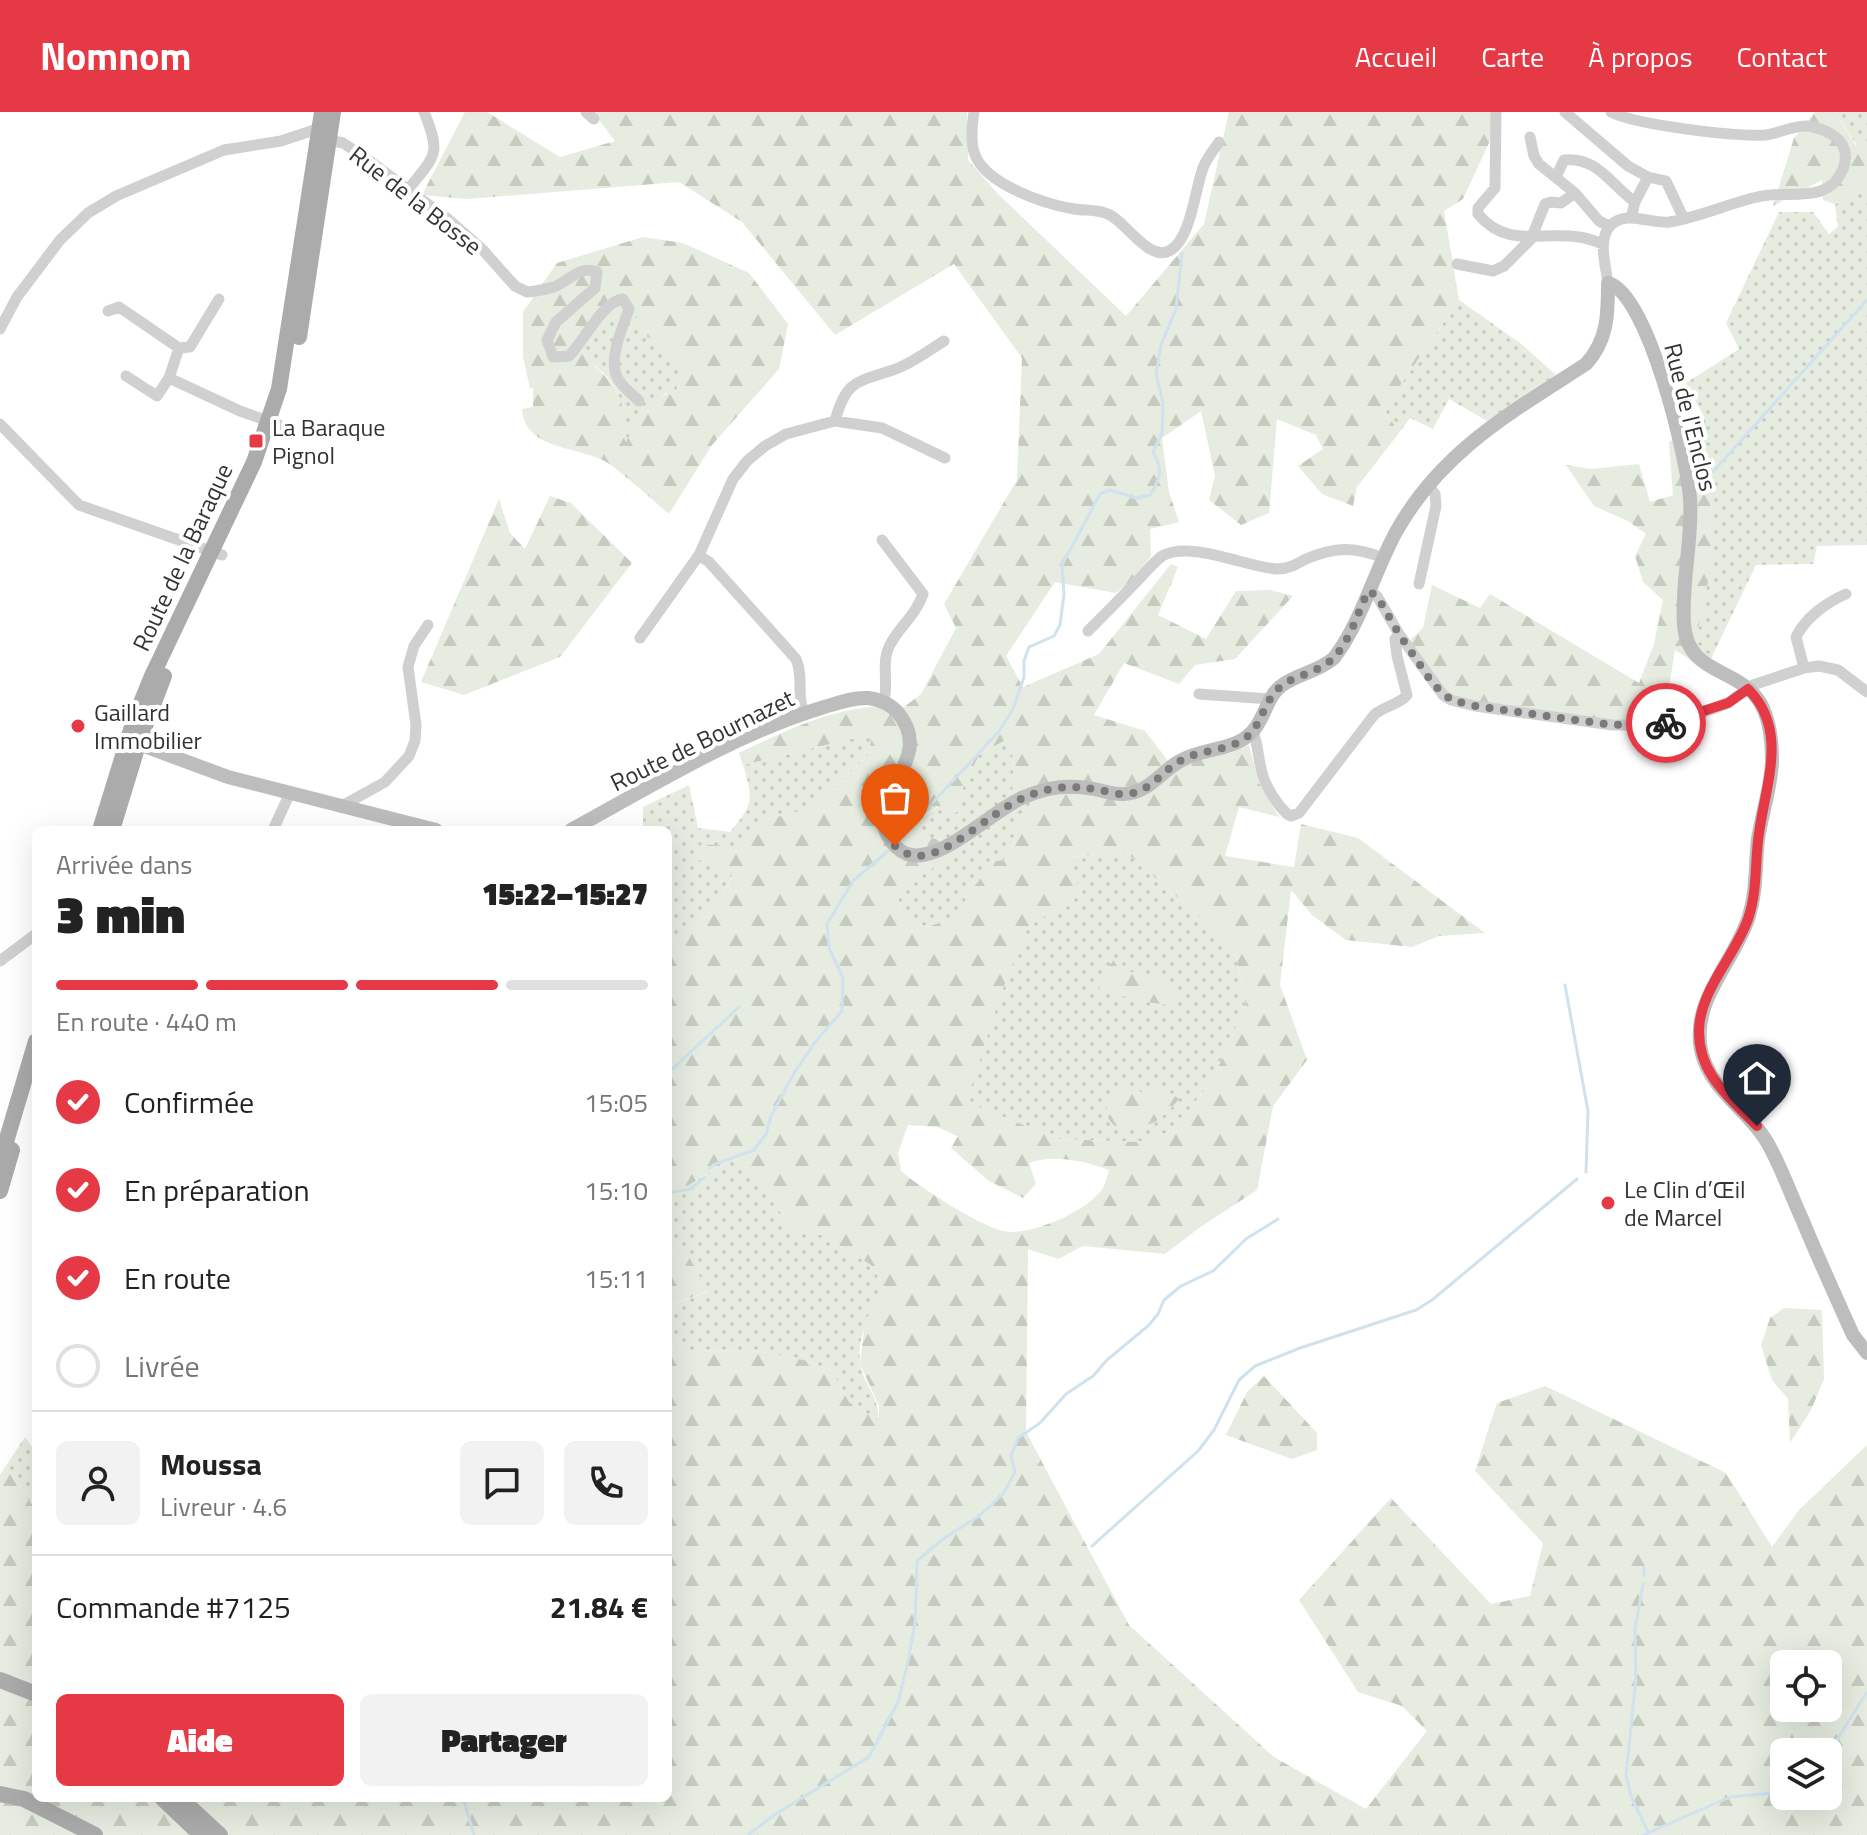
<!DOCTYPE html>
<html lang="fr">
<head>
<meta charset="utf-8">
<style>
	body { margin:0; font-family:"Titillium Web",sans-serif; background:#f2f2f2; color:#222; height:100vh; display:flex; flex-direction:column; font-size:30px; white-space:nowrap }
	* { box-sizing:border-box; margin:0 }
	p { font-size:26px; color:#767676 }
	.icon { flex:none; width:44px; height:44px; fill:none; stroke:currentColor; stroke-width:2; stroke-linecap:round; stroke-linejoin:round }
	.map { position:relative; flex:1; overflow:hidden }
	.details { position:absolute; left:32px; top:714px; width:640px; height:976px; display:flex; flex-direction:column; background:#fff; border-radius:12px; box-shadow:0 8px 32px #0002 }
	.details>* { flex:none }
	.tools { position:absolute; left:1770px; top:1538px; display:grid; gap:16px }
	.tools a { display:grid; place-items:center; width:72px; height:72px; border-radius:12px; background:#fff; box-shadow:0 8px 32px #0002; font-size:40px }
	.pin { position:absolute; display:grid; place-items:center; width:68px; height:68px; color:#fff; margin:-82px -34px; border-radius:50% 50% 50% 0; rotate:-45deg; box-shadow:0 0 8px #0007 }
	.pin .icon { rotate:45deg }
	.courier { position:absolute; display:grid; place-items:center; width:80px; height:80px; margin:-40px; border:6px solid #e63946; border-radius:50%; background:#fff; color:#222; box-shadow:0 2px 10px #0007 }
	.headline em { font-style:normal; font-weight:800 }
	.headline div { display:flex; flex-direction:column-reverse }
	.headline { display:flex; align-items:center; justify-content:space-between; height:136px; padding:0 24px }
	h1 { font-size:52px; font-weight:800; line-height:60px }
	.bar { display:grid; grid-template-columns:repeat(4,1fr); gap:12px 8px; align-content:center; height:96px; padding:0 24px }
	.bar i { height:10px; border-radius:6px; background:#e0e0e0 }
	.bar .on { background:#e63946 }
	.bar p { grid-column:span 4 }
	.line { display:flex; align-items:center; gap:20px; padding:0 24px; border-top:2px solid #e0e0e0 }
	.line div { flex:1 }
	.round { display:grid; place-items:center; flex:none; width:84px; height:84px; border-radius:12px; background:#f2f2f2 }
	ol { padding:0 24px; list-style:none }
	li { display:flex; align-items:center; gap:24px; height:88px }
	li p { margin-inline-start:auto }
	li .icon { padding:8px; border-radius:50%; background:#e63946; color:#fff; stroke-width:4 }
	li:last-child { color:#767676 }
	li i { width:44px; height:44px; border:4px solid #e0e0e0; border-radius:50% }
	.cta { display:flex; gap:16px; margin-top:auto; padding:16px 24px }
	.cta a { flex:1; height:92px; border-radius:12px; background:#e63946; color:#fff; font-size:32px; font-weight:800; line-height:92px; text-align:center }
	.cta a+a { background:#f2f2f2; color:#222 }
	header { display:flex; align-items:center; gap:48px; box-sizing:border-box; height:112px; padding:0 40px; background:#e63946; color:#fff }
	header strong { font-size:38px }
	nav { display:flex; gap:44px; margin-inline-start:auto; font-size:28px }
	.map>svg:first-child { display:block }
	.grass { fill:url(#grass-dots) }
	.forest { fill:url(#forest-firs); fill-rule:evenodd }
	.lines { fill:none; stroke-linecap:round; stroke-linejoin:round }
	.stream { stroke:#cfe2ee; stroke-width:3 }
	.street { stroke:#d0d0d0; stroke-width:11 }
	.secondary { stroke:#bdbdbd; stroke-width:14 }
	.primary { stroke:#ababab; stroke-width:16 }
	.done { stroke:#7a7a7a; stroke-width:8; stroke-dasharray:0 14.4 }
	.route { stroke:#e63946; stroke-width:10 }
	.poi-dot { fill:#e63946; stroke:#fff; stroke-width:3 }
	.labels { text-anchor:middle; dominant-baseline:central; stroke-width:8; stroke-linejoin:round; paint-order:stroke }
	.street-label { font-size:24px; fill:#333; stroke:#fff }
	.poi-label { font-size:24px; fill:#333; stroke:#fff; text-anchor:start }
</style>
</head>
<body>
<header>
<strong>Nomnom</strong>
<nav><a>Accueil</a><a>Carte</a><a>À propos</a><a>Contact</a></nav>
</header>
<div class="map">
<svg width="1867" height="1723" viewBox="0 0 1867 1723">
	<defs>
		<pattern id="grass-dots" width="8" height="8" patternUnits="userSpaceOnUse" patternTransform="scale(2)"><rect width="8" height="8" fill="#e6ecdf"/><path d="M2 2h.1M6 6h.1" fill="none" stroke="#c6cbc0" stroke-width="1.8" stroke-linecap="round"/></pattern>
		<pattern id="forest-firs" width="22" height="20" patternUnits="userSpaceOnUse" patternTransform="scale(2)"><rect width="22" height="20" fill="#e6ecdf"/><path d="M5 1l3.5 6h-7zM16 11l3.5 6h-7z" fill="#c6cbc0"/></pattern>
	</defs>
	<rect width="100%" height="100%" fill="#fff"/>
	<!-- grass -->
	<path class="grass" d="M1835 0H1867V31L1857 34Z
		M1867 78V433L1817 434 1813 452 1756 453 1705 559 1686 545 1695 532 1705 307 1686 271 1739 237 1726 211 1779 100H1813L1829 122 1838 115 1835 92Z
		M1459 188 1520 231 1556 263 1487 309 1449 287 1433 317 1410 306 1399 321 1384 297Z
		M639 205 646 224 671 240 684 259 675 281H666L650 298 626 330C616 310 627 293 614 274 599 250 583 256 578 222L610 206Z
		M871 622 870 641 814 696 768 707 740 735 695 746 733 761C719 795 705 809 674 827L668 824V718H643V695L689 673 698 716 730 720C753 693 754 688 743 653Z
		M1009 626 1014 651 1013 676 1038 691 1020 711 1008 747 991 750C980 771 965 780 960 804L928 815 903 806 898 785 925 761 955 742 944 729 914 722 909 713 960 682 979 643Z
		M1127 741 1234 835 1246 893 1212 969 1172 1019 1138 1030 1058 1027 966 990 1000 884 1027 814 1081 783 1068 745Z
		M734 1045 768 1079 790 1117 822 1123 871 1153 885 1176C871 1199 857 1222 860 1251 863 1272 879 1283 879 1309L849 1290 832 1259 804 1248 752 1238 684 1239 668 1230V1194L707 1180 689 1145 668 1134V1086Z
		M25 1325 36 1340V1398L5 1355Z"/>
	<!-- forest -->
	<path class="forest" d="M465 0H487L560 45 615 29 593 0H967L968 48 999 83 1126 204 1204 112 1229 0H1497L1496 16 1463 87 1444 99 1459 188 1384 297 1399 321 1357 375 1353 394 1322 382 1298 354 1323 337 1316 323 1277 307 1269 401 1241 413 1209 388 1215 364 1201 299 1162 326 1169 380 1179 410 1150 417 1151 444 1137 464 1116 481 1055 470 1006 544 1023 575 1099 542 1171 452 1178 455 1158 503 1206 527 1236 479 1270 478 1293 484 1235 547 1195 553 1179 572 1124 551 1094 603 1145 619 1169 650 1231 641 1249 633 1259 671 1279 705 1239 695 1225 744 1294 755 1301 712 1358 726 1485 821 1439 824 1412 835 1346 828 1312 803 1291 778 1280 873 1307 948 1273 994 1257 1078 1199 1116 1165 1142 1083 1134 1058 1147 1028 1137 1026 1320 1129 1513 1274 1645 1366 1697 1427 1619 1402 1594 1358 1580 1299 1488 1391 1386 1491 1492 1530 1484 1543 1431 1475 1359 1497 1291 1545 1274 1726 1361 1772 1435 1799 1398 1867 1333V1723H0V1363L5 1355 36 1398V1686H668V1230L684 1239 752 1238 804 1248 832 1259 849 1290 879 1309V1294L860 1252 865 1209 885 1176 871 1153 822 1123 790 1117 768 1079 734 1045 668 1086V824L674 827C705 809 719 795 733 762L694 746 701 732 740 735 746 723 768 707 814 696 870 641 871 622 743 653 739 641C791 616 845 589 904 595L921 582 956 516 944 492 1017 368 1022 246 954 152 835 223 742 110 679 70 466 87 422 83ZM1009 626 1014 651 1012 676 1037 692 1020 711 1008 747 991 750C980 771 965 780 960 803L928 815 903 806 898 785 925 761 956 742 944 729 915 722 909 713 937 695 949 703 962 698 960 682 979 643ZM1127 741 1234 835 1246 893 1212 969 1172 1019 1138 1030 1058 1027 967 990 1000 884 1027 815 1081 783 1069 745ZM908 1013 937 1015 958 1024 951 1036 989 1069 1023 1086 1036 1072 1029 1051C1054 1042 1085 1049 1109 1058 1107 1064 1106 1071 1103 1076 1088 1099 1036 1121 1009 1120 987 1119 919 1075 901 1059L898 1041ZM1784 1552H1828V1596H1784ZM1784 1640H1828V1684H1784Z
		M1815 0H1835L1856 34 1867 31V78L1835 92 1823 88 1822 68 1773 94 1794 26Z
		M643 125 683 131 749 161 788 212 779 257 712 333 669 402C650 386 631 368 611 353 584 333 525 341 522 297L533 295V276H530L523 245V200L557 151ZM638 205 646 224 671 240 684 259 675 281H667L637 309 626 330C617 313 626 301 620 286 608 256 583 257 578 222L610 206Z
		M1705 307 1713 445 1695 532 1686 545 1675 538 1664 606 1610 608 1474 592 1445 581 1414 538 1411 527 1423 516 1432 473 1480 496 1490 482 1639 571 1654 532 1663 488 1643 470 1635 444 1646 422 1628 409 1594 394 1566 353 1591 357 1639 352 1650 390 1673 383 1669 330Z
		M550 384 571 391 632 451 560 545 464 583 421 570 499 387 510 421 525 437Z
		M1115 847 1130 860H1141L1158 866 1175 885 1174 894 1140 889 1099 877 1107 856Z
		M1125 972 1143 981C1158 972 1166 978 1179 987 1156 1014 1151 1014 1117 1017L1108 1006 1106 988Z
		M668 1134 689 1145 708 1179 668 1194Z
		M1784 1196 1822 1198 1824 1267 1811 1298 1790 1331 1788 1287 1772 1268 1761 1233 1770 1206Z
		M1264 1264 1317 1321V1338L1292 1347 1226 1323 1247 1280Z"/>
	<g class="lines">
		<!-- stream -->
		<path class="stream" d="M1702 372 1867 188
			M899 727 1000 618 1013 597 1024 565V549L1029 535 1054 524 1060 513 1064 482 1062 453 1100 382 1110 378 1136 386 1150 383C1161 366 1163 357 1153 340L1162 321 1163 291 1156 262 1161 233 1176 197 1182 141
			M1565 873 1588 999 1586 1060
			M668 961 739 895
			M710 1056 713 1053 754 1038 766 1022 771 1004 794 961 816 929 842 899 843 866 829 836 827 812 853 769 888 739
			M668 1081 690 1077 704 1066
			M1092 1434 1198 1339 1214 1318 1239 1268 1255 1254 1300 1236 1416 1198 1432 1188 1577 1067
			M1644 1463V1455
			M1643 1472 1635 1517 1636 1567 1626 1663 1631 1684 1648 1720
			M1828 1642 1867 1580
			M463 1686 474 1723
			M748 1723 774 1703 869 1645 898 1590 907 1554 915 1512 917 1449 943 1427 979 1404 1003 1382 1015 1360 1011 1344 1018 1326 1040 1311 1066 1282 1093 1264 1107 1248 1149 1213 1158 1202 1164 1188 1181 1174 1213 1159 1246 1127 1278 1107
			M1643 1723 1730 1685 1784 1680"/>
		<!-- street -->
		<path class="street" d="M586 0 594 7
			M974 0C972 13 970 30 975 43 987 73 1045 92 1074 97 1087 99 1098 97 1110 103 1126 111 1149 149 1169 139 1191 128 1195 77 1203 56 1206 47 1214 38 1219 30
			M1496 0 1495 76 1478 96V102C1507 137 1541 119 1579 125 1587 126 1595 129 1603 132
			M1565 0 1628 54 1648 65 1666 69 1684 107
			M1530 25 1534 44 1539 52 1575 81 1599 109 1609 114
			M328 28 343 31 360 42 448 107 482 137 515 174 527 180C536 179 545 178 554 175 569 169 580 153 597 160L595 176 556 210 547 228 553 245 569 244C584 229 603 189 623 187L629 197C623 215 611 240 615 259 617 271 631 281 639 289
			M1556 65 1564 48C1597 44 1611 73 1635 90
			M407 79C435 43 442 44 424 0
			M1631 106 1635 90 1648 65
			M1457 152 1493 159 1504 154 1531 127 1545 92 1551 90 1561 91 1575 81
			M1608 171C1606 155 1597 126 1611 113 1626 98 1651 112 1669 110 1700 105 1727 92 1757 85 1787 77 1828 94 1843 57 1846 49 1847 42 1843 34 1838 24 1824 17 1813 15 1799 11 1780 21 1766 23 1737 25 1635 13 1611 0
			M108 199 119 195 179 236 169 266 157 284 126 264
			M0 217 17 185 60 128 88 101 116 84 224 38 281 29 323 15
			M179 236 190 235 219 187
			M169 266 240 299 279 313
			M835 309C846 268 857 270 893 258 911 252 928 239 944 229
			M0 312 79 393 222 443
			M882 428 923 482C916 503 901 513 891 531 880 549 889 570 884 589
			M1419 472 1436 394 1435 382 1429 375
			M1368 479 1377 484 1399 522 1443 583 1451 588 1475 594 1612 613H1641L1668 611 1701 601 1728 591 1753 573 1804 556 1819 554 1838 558 1867 580
			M1088 519C1106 501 1123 484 1140 466 1147 459 1154 450 1162 444 1190 428 1246 455 1277 457 1289 457 1296 452 1306 447 1334 435 1354 434 1383 446
			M640 526 699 443
			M1804 556 1796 525C1805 506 1827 490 1846 482
			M1199 582 1270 587
			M804 601C796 583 804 565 796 547L709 450 699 443 733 367 747 349 765 334 786 322 835 309 882 316 945 346
			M1253 620C1259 635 1258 649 1263 664 1267 677 1277 692 1287 702L1291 704 1299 701 1374 603C1384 594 1399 593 1407 583L1397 544 1395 527 1399 522
			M340 695 385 670 409 644 415 629 416 613 408 555 414 534 428 513
			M273 718 289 683
			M0 849 36 822"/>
		<!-- secondary -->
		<path class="secondary" d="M128 628 228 665 436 718
			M571 718C652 674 733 623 821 596 835 592 853 585 868 586 880 587 892 593 899 602 927 638 893 665 884 698 880 715 891 736 907 742 941 753 992 698 1024 685 1048 675 1068 672 1094 677 1104 679 1115 683 1124 682 1149 681 1160 660 1180 649 1203 635 1233 640 1252 620 1265 607 1266 586 1281 574 1297 562 1318 560 1334 546 1362 509 1374 460 1396 420 1441 339 1512 300 1586 252 1608 228 1608 202 1608 171 1648 181 1687 346 1690 386 1693 428 1681 470 1684 512 1687 561 1733 555 1757 586 1770 603 1772 628 1772 649 1771 676 1762 701 1758 727 1755 753 1757 778 1749 804 1735 850 1691 887 1701 938 1710 979 1747 996 1767 1030 1781 1054 1790 1081 1802 1107 1818 1146 1836 1185 1853 1223L1867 1241"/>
		<!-- primary -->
		<path class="primary" d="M299 225 333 0
			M100 718 134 608 152 564 254 350 279 277 322 0
			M112 718 138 633 164 564
			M0 1050 36 929
			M0 1079 12 1038
			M0 1568 36 1582
			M0 1682 24 1687 95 1723
			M162 1686 201 1723
			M180 1686 220 1723"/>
	</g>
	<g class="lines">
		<!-- done -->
		<path class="done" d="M895 734C902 739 909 744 917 744 948 745 992 699 1023 686 1050 674 1071 673 1100 678 1107 679 1116 683 1124 682 1149 682 1161 660 1180 649 1200 637 1225 640 1244 627 1262 615 1262 592 1278 577 1289 566 1307 563 1321 555 1347 542 1356 504 1368 479L1377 484 1399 522 1433 572 1451 588 1475 594 1612 613 1666 611"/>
		<!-- route -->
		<path class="route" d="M1666 611 1728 591 1748 577C1791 620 1763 678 1758 729 1755 755 1757 781 1748 807 1735 844 1700 878 1699 918 1698 962 1730 986 1757 1014"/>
	</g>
	<!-- markers -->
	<g class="poi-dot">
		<rect x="248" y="321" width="16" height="16" rx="4"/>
		<circle cx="78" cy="614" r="8"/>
		<circle cx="1608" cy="1091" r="8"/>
	</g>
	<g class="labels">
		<!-- street labels -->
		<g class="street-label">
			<text transform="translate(416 88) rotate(38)">Rue de la Bosse</text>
			<text transform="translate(1691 305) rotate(76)">Rue de l'Enclos</text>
			<text transform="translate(182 445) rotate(-65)">Route de la Baraque</text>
			<text transform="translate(702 628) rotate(-26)">Route de Bournazet</text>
		</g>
		<!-- poi labels -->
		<g class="poi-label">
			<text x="272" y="315">La Baraque<tspan x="272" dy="28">Pignol</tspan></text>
			<text x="94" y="600">Gaillard<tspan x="94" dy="28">Immobilier</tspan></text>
			<text x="1624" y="1077">Le Clin d’Œil<tspan x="1624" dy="28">de Marcel</tspan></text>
		</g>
	</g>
</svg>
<div class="tools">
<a><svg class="icon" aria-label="locate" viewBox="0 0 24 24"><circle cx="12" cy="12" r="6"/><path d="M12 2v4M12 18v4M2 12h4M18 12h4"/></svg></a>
<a><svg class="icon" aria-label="layers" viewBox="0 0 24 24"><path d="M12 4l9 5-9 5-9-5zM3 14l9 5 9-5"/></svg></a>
</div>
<div class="pin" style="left:895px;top:734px;background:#ea580c"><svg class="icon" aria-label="bag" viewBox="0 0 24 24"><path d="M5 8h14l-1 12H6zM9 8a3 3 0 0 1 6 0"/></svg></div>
<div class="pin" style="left:1757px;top:1014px;background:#1f2937"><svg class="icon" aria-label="home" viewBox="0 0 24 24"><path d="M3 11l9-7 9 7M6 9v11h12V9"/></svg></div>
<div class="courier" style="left:1666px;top:611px"><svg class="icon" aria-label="bike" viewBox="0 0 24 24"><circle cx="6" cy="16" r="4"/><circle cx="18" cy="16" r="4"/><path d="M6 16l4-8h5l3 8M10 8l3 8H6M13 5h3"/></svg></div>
<section class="details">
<div class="headline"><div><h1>3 min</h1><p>Arrivée dans</p></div><em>15:22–15:27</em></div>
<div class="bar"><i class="on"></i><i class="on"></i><i class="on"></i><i></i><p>En route · 440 m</p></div>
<ol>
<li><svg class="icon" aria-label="check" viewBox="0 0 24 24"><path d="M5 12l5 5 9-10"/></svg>Confirmée<p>15:05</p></li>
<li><svg class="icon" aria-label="check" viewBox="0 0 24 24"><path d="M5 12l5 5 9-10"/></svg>En préparation<p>15:10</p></li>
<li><svg class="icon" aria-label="check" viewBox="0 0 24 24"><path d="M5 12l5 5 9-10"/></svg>En route<p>15:11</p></li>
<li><i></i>Livrée</li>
</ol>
<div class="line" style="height:144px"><a class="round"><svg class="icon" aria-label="person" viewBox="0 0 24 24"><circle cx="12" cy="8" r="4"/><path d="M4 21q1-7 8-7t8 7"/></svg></a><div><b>Moussa</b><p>Livreur · 4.6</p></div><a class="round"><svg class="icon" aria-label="chat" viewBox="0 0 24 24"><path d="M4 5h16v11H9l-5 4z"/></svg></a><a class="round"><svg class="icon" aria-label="phone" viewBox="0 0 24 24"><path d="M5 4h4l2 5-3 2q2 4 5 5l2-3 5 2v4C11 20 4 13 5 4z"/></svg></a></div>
<div class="line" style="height:104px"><div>Commande #7125</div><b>21.84 €</b></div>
<div class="cta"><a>Aide</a><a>Partager</a></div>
</section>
</div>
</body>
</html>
